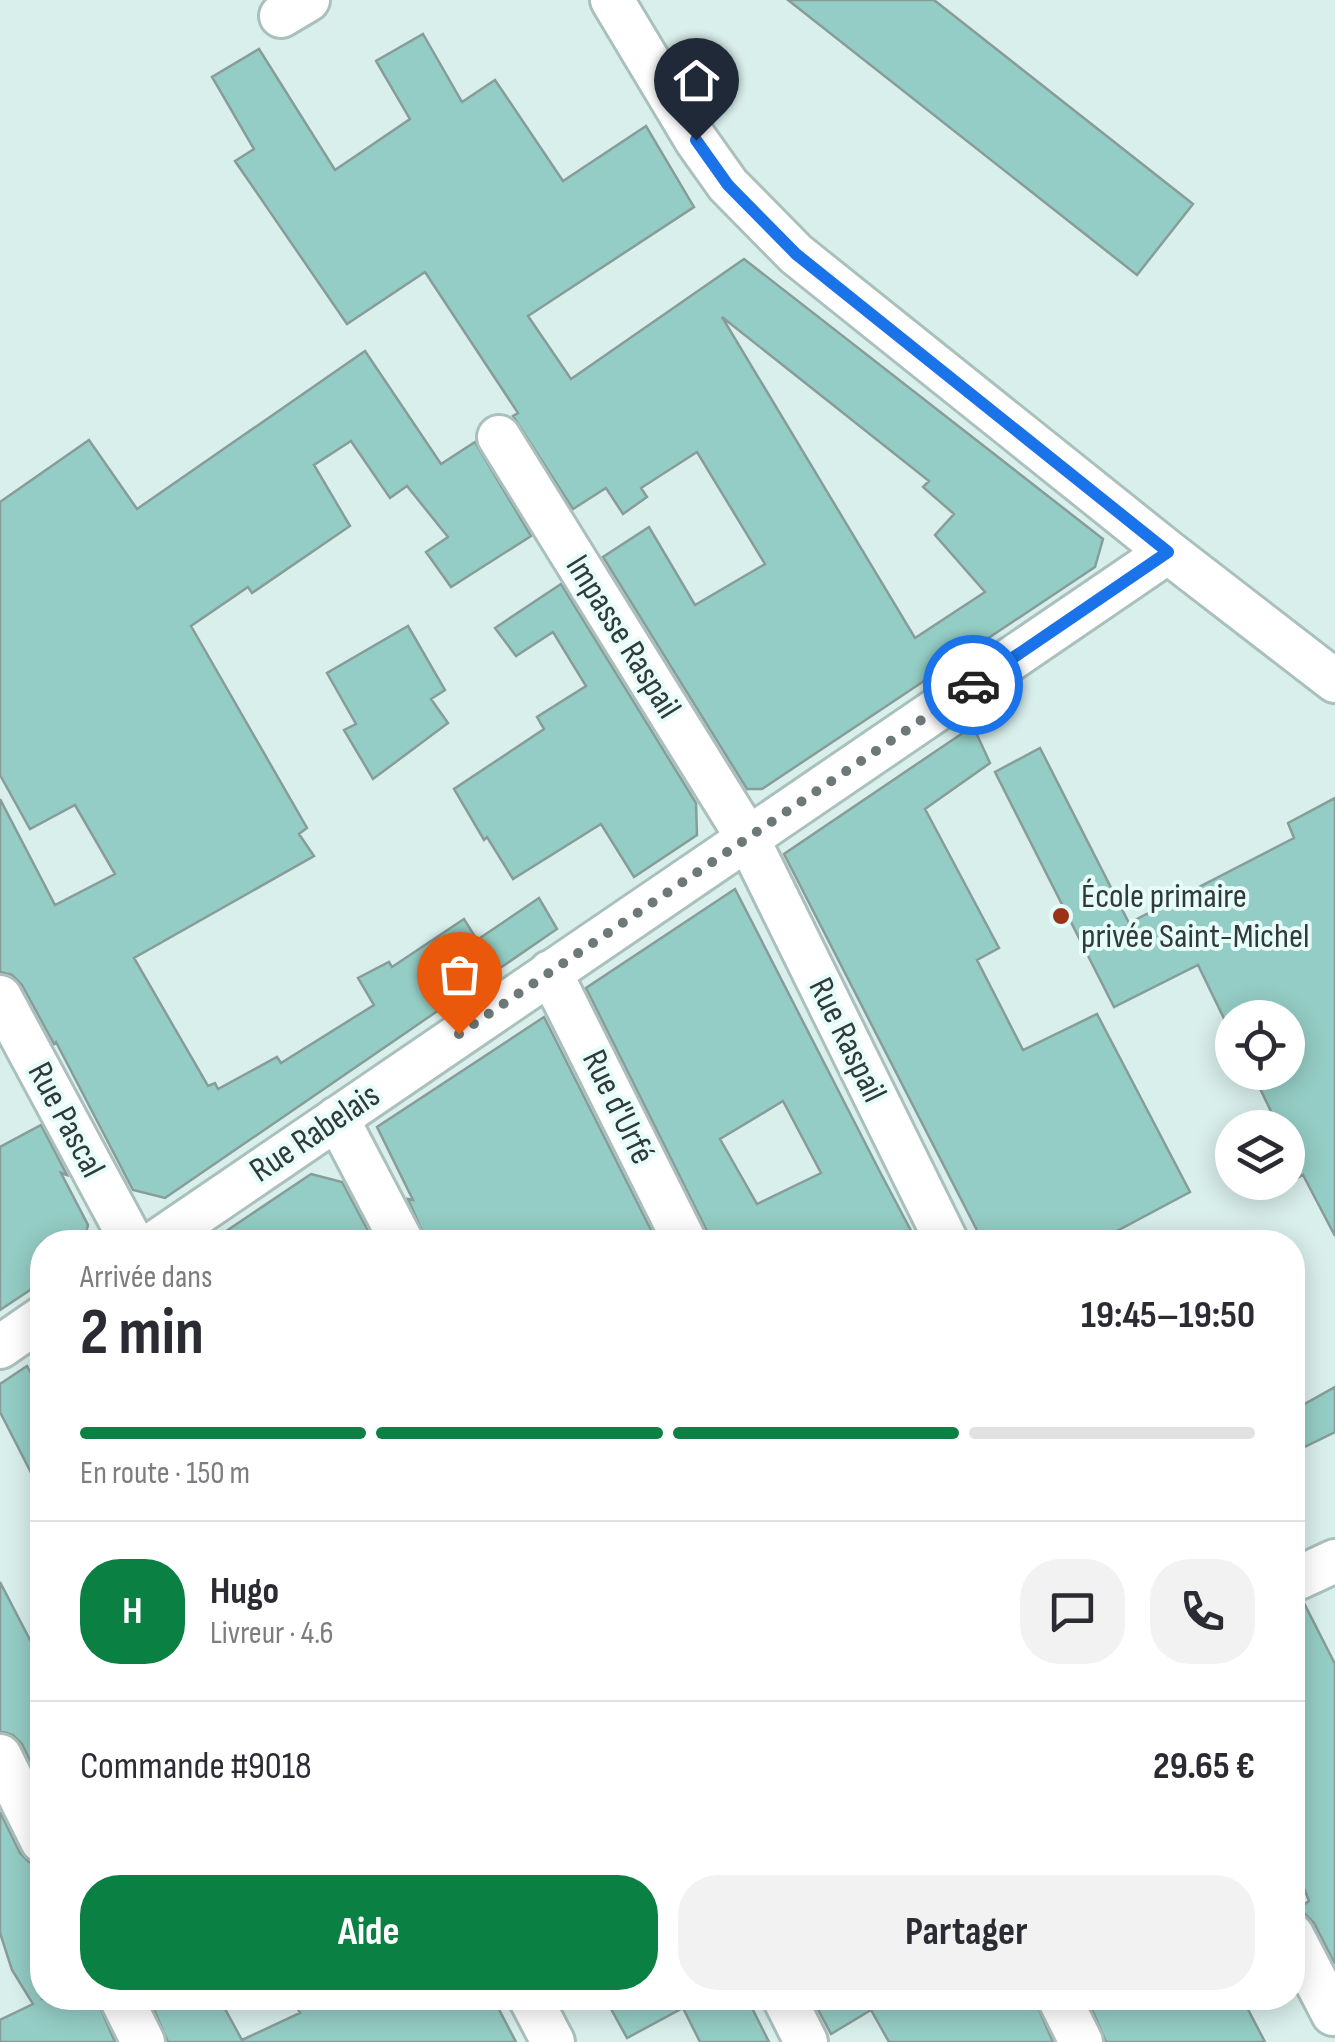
<!DOCTYPE html>
<html lang="fr">
<head>
<meta charset="utf-8">
<style>
	body { margin:0; font-family:"Sofia Sans Condensed",sans-serif; background:#f2f2f3; color:#2b2b33; height:100vh; display:flex; flex-direction:column; font-size:38px; white-space:nowrap }
	* { box-sizing:border-box; margin:0 }
	p { font-size:32px; color:#7c7c81 }
	.icon { flex:none; width:55px; height:55px; fill:none; stroke:currentColor; stroke-width:2; stroke-linecap:round; stroke-linejoin:round }
	.map { position:relative; flex:1; overflow:hidden }
	.drawer { position:absolute; left:30px; top:1230px; width:1275px; height:780px; display:flex; flex-direction:column; background:#fff; border-radius:40px; box-shadow:0 5px 25px #0003 }
	.drawer>* { flex:none }
	.buttons { position:absolute; left:1215px; top:1000px; display:grid; gap:20px }
	.buttons a { display:grid; place-items:center; width:90px; height:90px; border-radius:50%; background:#fff; box-shadow:0 5px 25px #0003; font-size:50px }
	.pin { position:absolute; display:grid; place-items:center; width:85px; height:85px; color:#fff; margin:-102px -42px; border-radius:50% 50% 50% 0; rotate:-45deg; box-shadow:0 0 10px #0007 }
	.pin .icon { rotate:45deg }
	.courier { position:absolute; display:grid; place-items:center; width:100px; height:100px; margin:-50px; border:8px solid #1a73e8; border-radius:50%; background:#fff; color:#222; box-shadow:0 2px 12px #0007 }
	.head em { font-style:normal; font-weight:700 }
	.head div { display:flex; flex-direction:column-reverse }
	.head { display:flex; align-items:center; justify-content:space-between; height:170px; padding:0 50px }
	h1 { font-size:65px; font-weight:700; line-height:75px }
	.bar { display:grid; grid-template-columns:repeat(4,1fr); gap:15px 10px; align-content:center; height:120px; padding:0 50px }
	.bar i { height:12px; border-radius:8px; background:#e1e1e2 }
	.bar .active { background:#0b8043 }
	.bar p { grid-column:span 4 }
	.line { display:flex; align-items:center; gap:25px; padding:0 50px; border-top:2px solid #e1e1e2 }
	.line div { flex:1 }
	.round { display:grid; place-items:center; flex:none; width:105px; height:105px; border-radius:40px; background:#f2f2f3 }
	.primary-button { display:flex; gap:20px; margin-top:auto; padding:20px 50px }
	.primary-button a { flex:1; height:115px; border-radius:40px; background:#0b8043; color:#fff; font-size:40px; font-weight:700; line-height:115px; text-align:center }
	.primary-button a+a { background:#f2f2f3; color:#2b2b33 }
	.map>svg:first-child { display:block }
	.building { fill:#94cdc5; stroke:#889c99; stroke-width:2.5; fill-rule:evenodd }
	.lines { fill:none; stroke-linecap:round; stroke-linejoin:round }
	.minor-casing { stroke:#aac0bc; stroke-width:48 }
	.minor { stroke:#fff; stroke-width:42 }
	.done { stroke:#6c7978; stroke-width:10; stroke-dasharray:0 18 }
	.route { stroke:#1a73e8; stroke-width:12 }
	.poi-dot { fill:#9b3316; stroke:#e6fdf9; stroke-width:4 }
	.labels { text-anchor:middle; dominant-baseline:central; stroke-width:8; stroke-linejoin:round; paint-order:stroke }
	.street-label { font-size:35px; fill:#313a39; stroke:#e6fdf9 }
	.poi-label { font-size:35px; fill:#313a39; stroke:#e6fdf9; text-anchor:start }
</style>
</head>
<body>
<div class="map">
<svg width="1335" height="2042" viewBox="0 0 1335 2042">
	<rect width="100%" height="100%" fill="#d9efec"/>
	<!-- building -->
	<path class="building" d="M788 0H934L1193 204 1137 275Z
		M423 34 462 102 495 80 563 181 646 126 694 207 528 316 571 379 744 259 1103 539 1095 567 762 789H747L603 557 649 527 695 605 765 564 697 452 641 488 647 497 623 514 606 488 573 509 513 416 518 413 425 272 347 324 235 161 254 149 212 77 259 49 335 170 410 119 376 61ZM722 317 929 481 923 487 954 514 935 535 985 592 915 638Z
		M365 351 441 464 475 442 531 536 451 587 426 552 448 537 407 486 390 498 351 441 314 465 350 526 252 593 248 587 191 626 307 828 299 834 314 856 134 958 208 1086 215 1083 218 1089 277 1057 281 1063 374 1005 358 978 389 962 392 967 464 919 477 940 539 898 557 929 165 1198 133 1190 56 1042 54 1044 22 985 12 975 0 972V799L55 905 115 874 75 805 30 829 0 775V502L89 440 137 509Z
		M561 584 696 803 697 835 634 877 601 824 513 879 487 837 484 840 454 789 544 729 537 717 586 686 553 632 516 656 495 628Z
		M408 626 445 690 431 699 448 723 373 779 344 730 356 724 327 673Z
		M973 726 990 763 925 809 999 948 977 960 1023 1050 1097 1014 1190 1192 1117 1231 1123 1242H983L784 854Z
		M1040 748 1129 923 1294 838 1288 823 1335 798V1236L1303 1175 1288 1183V1128H1279L1252 1072H1288V1018H1232V1035L1198 965 1114 1007 995 772Z
		M735 889 880 1172 917 1242H710L707 1231 586 988ZM783 1101 821 1173 757 1204 720 1139Z
		M544 1017 657 1242H427L408 1199 413 1200 377 1127Z
		M41 1125 67 1175 61 1173 88 1225 84 1242H42V1282L0 1310V1147Z
		M311 1174 342 1182 374 1242H210Z
		M27 1366 42 1393V1494L0 1412V1384Z
		M1335 1387V1432L1292 1453V1411Z
		M0 1582 42 1663V1786L22 1744 13 1735 0 1731Z
		M1304 1603 1335 1664V1964L1314 1923 1299 1908 1309 1901 1292 1857V1606Z
		M0 1812 20 1853 29 1862 42 1866V1999L96 1998 115 2042H0V2020L33 2004 12 1970 0 1933Z
		M149 1998H219L242 2040 300 2013 292 1998H493L516 2042H168Z
		M605 1998H747L769 2042H700L683 2008 627 2038Z
		M812 1998H1034L1053 2042H889L871 2010 831 2034Z
		M1087 1998H1242L1265 2042H1106Z"/>
	<g class="lines">
		<!-- minor casing -->
		<g class="minor-casing">
			<path id="minor" d="M612 0 696 140 728 185 796 254 1168 552 1335 681
				M281 16 308 0
				M499 437 747 837 947 1242
				M550 972 685 1242
				M0 997 132 1242
				M337 1118 402 1242
				M156 1242 1168 552
				M0 1347 42 1318
				M1292 1581 1335 1561
				M0 1756 42 1841
				M1292 1935 1333 2014 1335 2013
				M121 1998 143 2042
				M530 1998 553 2042
				M784 1998 806 2042
				M1059 1998 1081 2042"/>
		</g>
		<!-- minor -->
		<use href="#minor" class="minor"/>
	</g>
	<g class="lines">
		<!-- done -->
		<path class="done" d="M459 1034 973 685"/>
		<!-- route -->
		<path class="route" d="M696 140 728 185 796 254 1168 552 973 685"/>
	</g>
	<!-- markers -->
	<circle class="poi-dot" cx="1061" cy="916" r="10"/>
	<g class="labels">
		<!-- street labels -->
		<g class="street-label">
			<text transform="translate(623 637) rotate(58)">Impasse Raspail</text>
			<text transform="translate(847 1040) rotate(64)">Rue Raspail</text>
			<text transform="translate(618 1107) rotate(64)">Rue d'Urfé</text>
			<text transform="translate(66 1120) rotate(62)">Rue Pascal</text>
			<text transform="translate(315 1133) rotate(-34)">Rue Rabelais</text>
		</g>
		<!-- poi labels -->
		<g class="poi-label">
			<text x="1081" y="896">École primaire<tspan x="1081" dy="40">privée Saint-Michel</tspan></text>
		</g>
	</g>
</svg>
<div class="buttons">
<a><svg class="icon" aria-label="locate" viewBox="0 0 24 24"><circle cx="12" cy="12" r="6"/><path d="M12 2v4M12 18v4M2 12h4M18 12h4"/></svg></a>
<a><svg class="icon" aria-label="layers" viewBox="0 0 24 24"><path d="M12 4l9 5-9 5-9-5zM3 14l9 5 9-5"/></svg></a>
</div>
<div class="pin" style="left:459px;top:1034px;background:#ea580c"><svg class="icon" aria-label="bag" viewBox="0 0 24 24"><path d="M5 8h14l-1 12H6zM9 8a3 3 0 0 1 6 0"/></svg></div>
<div class="pin" style="left:696px;top:140px;background:#1f2937"><svg class="icon" aria-label="home" viewBox="0 0 24 24"><path d="M3 11l9-7 9 7M6 9v11h12V9"/></svg></div>
<div class="courier" style="left:973px;top:685px"><svg class="icon" aria-label="car" viewBox="0 0 24 24"><path d="M5 17H2v-5l4-1 3-4h7l3 4 3 1v5h-3M9 17h6M6 11h13"/><circle cx="7" cy="17" r="2"/><circle cx="17" cy="17" r="2"/></svg></div>
<section class="drawer">
<div class="head"><div><h1>2 min</h1><p>Arrivée dans</p></div><em>19:45–19:50</em></div>
<div class="bar"><i class="active"></i><i class="active"></i><i class="active"></i><i></i><p>En route · 150 m</p></div>
<div class="line" style="height:180px"><b class="round" style="background:#0b8043;color:#fff">H</b><div><b>Hugo</b><p>Livreur · 4.6</p></div><a class="round"><svg class="icon" aria-label="chat" viewBox="0 0 24 24"><path d="M4 5h16v11H9l-5 4z"/></svg></a><a class="round"><svg class="icon" aria-label="phone" viewBox="0 0 24 24"><path d="M5 4h4l2 5-3 2q2 4 5 5l2-3 5 2v4C11 20 4 13 5 4z"/></svg></a></div>
<div class="line" style="height:130px"><div>Commande #9018</div><b>29.65 €</b></div>
<div class="primary-button"><a>Aide</a><a>Partager</a></div>
</section>
</div>
</body>
</html>
